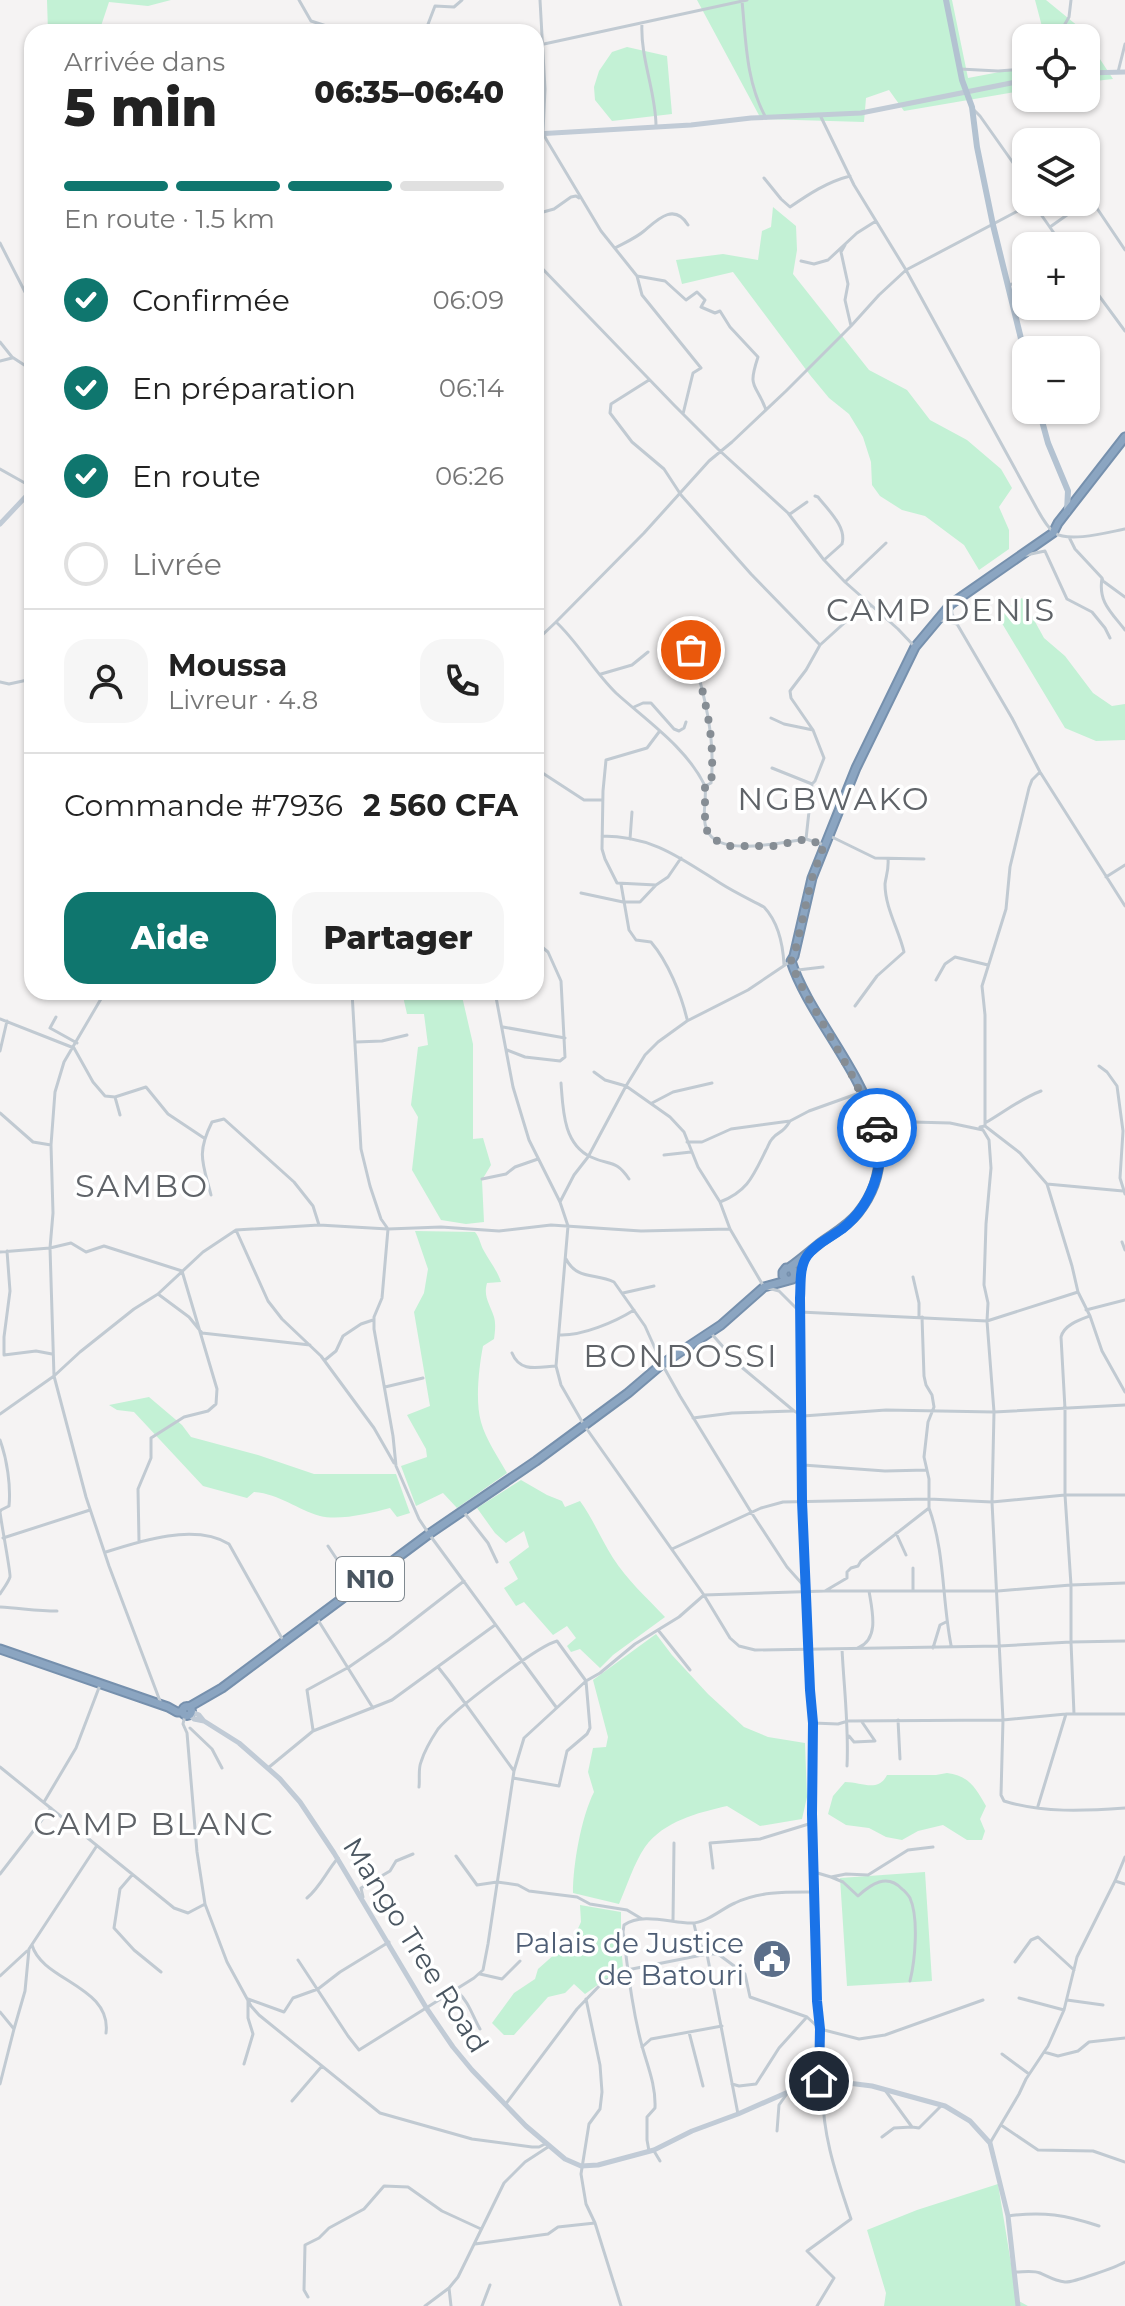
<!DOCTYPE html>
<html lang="fr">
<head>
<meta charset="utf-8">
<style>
	body { margin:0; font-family:Montserrat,sans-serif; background:#f6f6f6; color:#222; height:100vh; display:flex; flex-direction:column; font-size:30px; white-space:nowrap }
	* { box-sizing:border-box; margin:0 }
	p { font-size:26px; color:#767676 }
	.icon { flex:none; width:44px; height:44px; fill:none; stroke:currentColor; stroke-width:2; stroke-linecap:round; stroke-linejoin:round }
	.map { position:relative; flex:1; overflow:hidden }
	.panel { position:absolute; left:24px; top:24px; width:520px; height:976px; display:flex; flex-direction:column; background:#fff; border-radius:24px; box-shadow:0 2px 6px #0004 }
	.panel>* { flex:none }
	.tools { position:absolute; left:1012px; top:24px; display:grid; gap:16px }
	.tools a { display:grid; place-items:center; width:88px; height:88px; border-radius:16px; background:#fff; box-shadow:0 2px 6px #0004; font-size:40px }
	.pin { position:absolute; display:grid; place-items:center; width:68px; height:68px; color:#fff; margin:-34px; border:4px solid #fff; border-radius:50%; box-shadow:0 2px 8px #0007 }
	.courier { position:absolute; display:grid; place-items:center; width:80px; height:80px; margin:-40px; border:6px solid #1a73e8; border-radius:50%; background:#fff; color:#222; box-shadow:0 2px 10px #0007 }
	.summary em { font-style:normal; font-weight:800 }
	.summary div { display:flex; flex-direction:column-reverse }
	.summary { display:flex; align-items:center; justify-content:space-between; height:136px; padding:0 40px }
	h1 { font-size:52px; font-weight:800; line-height:60px }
	.bar { display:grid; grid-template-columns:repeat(4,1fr); gap:12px 8px; align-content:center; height:96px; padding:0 40px }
	.bar i { height:10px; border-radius:6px; background:#e0e0e0 }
	.bar .active { background:#0f766e }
	.bar p { grid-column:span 4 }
	.line { display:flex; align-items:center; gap:20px; padding:0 40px; border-top:2px solid #e0e0e0 }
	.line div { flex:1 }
	.round { display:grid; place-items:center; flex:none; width:84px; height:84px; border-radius:24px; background:#f6f6f6 }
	ol { padding:0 40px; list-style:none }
	li { display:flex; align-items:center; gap:24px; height:88px }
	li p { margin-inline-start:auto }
	li .icon { padding:8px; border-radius:50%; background:#0f766e; color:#fff; stroke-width:4 }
	li:last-child { color:#767676 }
	li i { width:44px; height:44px; border:4px solid #e0e0e0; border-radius:50% }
	.button { display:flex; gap:16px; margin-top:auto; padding:16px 40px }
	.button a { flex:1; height:92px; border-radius:24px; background:#0f766e; color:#fff; font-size:32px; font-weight:800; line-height:92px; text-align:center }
	.button a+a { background:#f6f6f6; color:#222 }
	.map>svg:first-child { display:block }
	.green { fill:#c3f1d5 }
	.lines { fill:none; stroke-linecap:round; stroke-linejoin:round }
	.highway-casing { stroke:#7690ad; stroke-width:11 }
	.street { stroke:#c1cad2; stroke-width:3 }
	.secondary { stroke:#c1cbd6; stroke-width:5 }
	.primary { stroke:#b3c2d1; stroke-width:6 }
	.highway { stroke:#8ba5c1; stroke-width:7 }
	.done { stroke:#868d94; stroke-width:8; stroke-dasharray:0 14.4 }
	.route { stroke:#1a73e8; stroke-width:10 }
	.labels { text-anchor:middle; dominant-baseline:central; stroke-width:7; stroke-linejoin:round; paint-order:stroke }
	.shield { fill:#fff; stroke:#808990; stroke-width:2 }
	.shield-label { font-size:26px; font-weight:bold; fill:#4a5661 }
	.service-label { font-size:28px; fill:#4e5e75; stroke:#fff; text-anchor:end }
	.street-label { font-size:28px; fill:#4a5661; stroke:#fff }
	.quarter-label { font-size:32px; letter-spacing:2px; fill:#5f6368; stroke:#fff }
</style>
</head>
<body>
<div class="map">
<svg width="1125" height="2306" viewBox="0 0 1125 2306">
	<rect width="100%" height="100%" fill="#f5f3f3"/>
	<!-- green -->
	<path class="green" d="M47 0H171L148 6 109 2 99 32H48Z
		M697 0H952L968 78 1026 67V90L904 111 889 90 866 98 864 122 761 119Z
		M1035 0H1046L1079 27 1113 79 1086 82V38H1045Z
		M627 47 667 56 672 114 612 121 595 100 594 87 599 71 612 52Z
		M773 207 796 226 797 250 793 274 869 370 907 390 930 420 967 440 1001 469 1012 488 999 507 1009 530V549L979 570 964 545 925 516 902 510 880 496 872 485 871 462 863 437 849 414 829 398 810 375 733 272 682 284 676 260 723 254 758 260 762 231 771 227Z
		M1022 598 1044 638 1065 656 1093 693 1112 706 1125 704V740L1096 741 1065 728 997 615Z
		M402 992H461L473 1044V1139L483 1138 491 1165 482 1180 484 1222 466 1224 441 1220 412 1170 418 1117 411 1105 418 1047 428 1045 424 1014H407Z
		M415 1231 475 1232C480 1238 480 1244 484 1251 490 1262 497 1270 501 1282L487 1283C483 1297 490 1304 494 1317 496 1324 495 1332 494 1339L483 1346C479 1367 475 1401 481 1422 486 1440 498 1457 507 1473L457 1508 443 1493 416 1506 401 1466 427 1457 426 1449 407 1415 430 1406 414 1312 424 1293 428 1269Z
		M149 1397 182 1425 191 1437 258 1455 314 1474H396L410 1513 397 1517 390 1508C371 1513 339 1521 320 1516 298 1510 280 1494 254 1492L247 1498 203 1486 134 1412 117 1410 109 1405Z
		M521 1480 547 1495 562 1501 565 1507 580 1501C593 1519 601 1539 613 1558 627 1580 647 1598 665 1617L613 1655 600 1668 580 1649 571 1652 567 1646 576 1638 567 1626 553 1635 524 1602 516 1606 504 1588 518 1579 509 1562 529 1547 524 1531 506 1543 495 1533 477 1508Z
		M656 1634 672 1655 708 1694 744 1727 768 1737 805 1743 807 1797 802 1819 760 1826 727 1806C697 1813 664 1821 645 1847 634 1863 627 1886 619 1904L573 1893C573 1865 581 1818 594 1792L588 1772 593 1748 606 1747 608 1737 593 1680Z
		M947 1773C968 1775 976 1788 986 1806L980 1819 985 1831 982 1840H967L943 1825 918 1831 902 1840 886 1837 869 1828 846 1825 828 1814 833 1796 845 1782C862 1782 878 1793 887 1775H936Z
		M925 1872 932 1981 847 1986 840 1878Z
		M580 1905 621 1912V1946L623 1967 585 1994 574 1984 565 1993 548 1997 514 2035H504L492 2023 514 1993 535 1979 538 1969 574 1937 581 1922Z
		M998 2184 1017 2300 1028 2306H884L886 2293 867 2230 917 2210Z"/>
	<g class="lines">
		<!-- highway casing -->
		<g class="highway-casing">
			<path id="highway" d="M790 1267C800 1260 809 1252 819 1244 832 1234 847 1227 858 1213 925 1129 816 1039 791 961L794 956 812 878 856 768 915 647 951 604 1053 533 1058 523 1125 437
				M0 1649 168 1707 177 1712H183
				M182.5 1711a4.5 4.5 0 1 1 9 0a4.5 4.5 0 1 1-9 0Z
				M189 1707 222 1688 429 1534 536 1461 628 1393 662 1364 721 1325 764 1287 793 1279 795 1274 792 1268H786L783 1272V1276L786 1280"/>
		</g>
		<!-- street -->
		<path class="street" d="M299 0 311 21 345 32
			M540 0 545 89 543 132 546 139 601 231 637 276 642 295 701 368 693 373 683 414
			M742 1C746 41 746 82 766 118
			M642 23C640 58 656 92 656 126
			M230 32C239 23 248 28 258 32
			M425 32 435 6 454 7 462 0
			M1057 38 1069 17 1071 0
			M544 44 747 0
			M960 69 998 71 1026 69
			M1118 72 1125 44
			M31 101 32 105
			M974 110 980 116 1016 167H1020L1026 160
			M820 115 854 185 906 270 1036 507C1041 516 1047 528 1055 533 1069 543 1109 532 1125 529
			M1035 142 1041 132 1046 130 1055 142
			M764 178 781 199 790 207C809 194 827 182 850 176
			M1086 192 1125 250
			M536 214 554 209 571 197 576 196 579 198
			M1050 227 1091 198
			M0 243 25 292 32 298
			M845 245 841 252 848 284 845 300 851 326
			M615 248C624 243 636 238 644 231 657 220 674 202 688 225
			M801 261 814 264 828 260 857 233 876 221
			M536 262 674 405 720 451 788 513 824 560 845 582 898 629 915 647
			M637 276 665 281 686 300 697 292 705 300 701 307 715 313 720 311 730 327 758 357C747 390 756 382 766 410
			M1086 278 1125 331
			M1008 285 1026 281
			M0 342 12 357 32 370
			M0 361 12 358
			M649 380 611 404 610 413 632 442 664 469 681 495 751 574 820 645
			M0 469 32 487
			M815 496 818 497C828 510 847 527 842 544L824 560
			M790 514 807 502
			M1069 537 1075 549 1102 578C1098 602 1111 612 1125 630
			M1026 555 1045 551 1067 599 1092 612 1105 628 1110 638
			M1102 578 1103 581 1125 597
			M845 582 886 543
			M951 605 952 614 957 624 1012 718 1040 772 1125 906
			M941 620 957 624
			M536 641 556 622
			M691 650C704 692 716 739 711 783L705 786C687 748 647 721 616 693 594 672 578 642 556 622L644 533 709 461 732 442 786 391 851 326 879 295 906 270 1033 203 1063 246
			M601 674 632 665 648 652
			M0 682 9 684 32 679
			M634 707 643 703H651L674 729 679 731 684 728 686 722
			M771 718 784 724 813 730
			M772 768 812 784 815 781 824 758 813 730 791 698 790 691 806 670 820 645 852 616 863 608 871 606
			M541 772 584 800H603
			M812 784 806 839 824 845
			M705 786C707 800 701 817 707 830 718 858 784 842 806 839
			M602 836C652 836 679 857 720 883 734 892 749 899 764 907 779 923 783 944 784 965
			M832 837 875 858 924 859
			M630 839 632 812
			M1106 877 1125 865
			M621 884 629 930 636 940 651 942C668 962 681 994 687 1019
			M656 885 617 883 605 859 602 849 603 791 606 760 647 748 659 732
			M581 893 623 902H640L656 885 668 877 681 858
			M791 961 748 990 687 1021 658 1042 645 1055 626 1086 670 1117 684 1132 698 1167 720 1202 730 1229 764 1287 779 1291 800 1312 987 1321 1078 1292 1090 1316 1102 1351 1125 1392
			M798 970 823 967
			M936 980 945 964 955 957 988 965
			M105 992 64 1062 55 1092 51 1145 53 1213 50 1248 54 1376 86 1497 109 1566 160 1701
			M352 992 361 1149 370 1186 381 1219 388 1229
			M495 992 513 1087 529 1140 560 1202 568 1226 556 1366 561 1385 584 1425 704 1595 730 1638 739 1646 755 1650 999 1646 1071 1642 1125 1641
			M855 1006 877 976 904 952C899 930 885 908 885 884 886 876 889 869 888 859
			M56 1017 50 1028 77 1043
			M0 1019 74 1048 93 1082 105 1096 115 1097
			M503 1027 565 1038
			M356 1042 382 1041 407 1035
			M507 1050 525 1057 560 1061 565 1057 561 981 548 952 536 942
			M0 1051 7 1021
			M1099 1066 1107 1072 1117 1086 1123 1131 1120 1178 1125 1194
			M561 1083C563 1109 563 1144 591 1157 610 1166 616 1159 629 1179
			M652 1103 673 1092 712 1083
			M0 1113 33 1142 51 1145
			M120 1115 115 1097 146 1087 168 1114 204 1138
			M875 1121 950 1123 983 1130 980 1127 985 1126V1015L982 986 1006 909 1010 867 1029 788 1032 780 1040 772
			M985 1123C1004 1112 1020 1099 1041 1091
			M985 1126 1020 1153 1047 1184 1072 1266 1078 1292
			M983 1130 989 1140 991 1168 986 1224 984 1285 988 1303 987 1321 994 1412 992 1502 1003 1720 1001 1795 1004 1801C1042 1813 1085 1811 1125 1808
			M687 1142H702L731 1129 790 1121 809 1111 862 1092
			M664 1155 691 1152
			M482 1179 506 1174 515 1167 538 1159
			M1047 1184 1123 1191
			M211 1195C203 1163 196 1154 212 1122L224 1119 294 1182 313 1206 319 1225
			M560 1202 574 1175 588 1157 626 1086 605 1080 594 1072
			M720 1202C748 1191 753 1176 766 1150 768 1147 769 1142 772 1139 779 1130 782 1135 790 1121
			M236 1230 268 1301 282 1319 321 1356 374 1428 394 1463
			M1122 1242 1125 1250
			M7 1251 10 1291 4 1337V1355L36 1351 52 1354
			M0 1252 50 1248 71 1243 86 1252 104 1246 182 1271 217 1389 216 1404 208 1411 184 1417 151 1438V1458L138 1489 139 1541
			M806 1258 801 1274 800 1298 803 1416 802 1501 810 1690 813 1723 812 1814 817 2001 820 2029 819 2081
			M566 1259C577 1280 595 1273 614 1282L645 1326 662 1364 680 1396 751 1512 787 1567 804 1586
			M913 1277 919 1303V1317
			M623 1293 654 1286
			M158 1294 189 1317 202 1333 310 1345
			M1086 1310 1125 1300
			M710 1332 739 1365 794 1411 803 1416 886 1410 994 1412 1125 1405
			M559 1335C582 1336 615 1322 634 1310
			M512 1353C520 1373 538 1367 556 1366
			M325 1360 336 1351 343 1336 361 1324 373 1320
			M385 1387 423 1378
			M0 1414 54 1376 80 1352 134 1309 158 1294 203 1252 236 1230 319 1225 388 1229
			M693 1418 732 1413 793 1411
			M0 1440C7 1459 11 1486 9 1506L1 1510 0 1512C1 1522 11 1574 10 1577 8 1583 3 1589 0 1594
			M803 1465 885 1471 927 1470
			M929 1508C945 1552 942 1600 951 1645
			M463 1511 488 1543 497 1562
			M896 1533 906 1555
			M3 1538 90 1510
			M328 1546 356 1588
			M672 1549 761 1508 783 1502 929 1499 992 1502 1065 1495H1125
			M106 1552C140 1541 195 1523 229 1544L284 1642
			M913 1590V1568
			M825 1591 847 1578V1572L851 1568 858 1566 861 1561 929 1508V1479L924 1457 928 1422 934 1407 932 1395 926 1385 924 1376 922 1317
			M0 1607C20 1608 37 1611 57 1611
			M318 1620 373 1708
			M658 1630 690 1670
			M858 1648C880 1639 872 1610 869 1591
			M933 1648 940 1625 946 1622
			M842 1649C844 1689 849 1727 847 1766
			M438 1667 449 1681 514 1771
			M556 1707 429 1534 419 1519 396 1466 393 1436 374 1329V1317L382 1298 388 1229 441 1227 499 1231 551 1225 641 1231 730 1229
			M1074 1714 1071 1642V1585L1065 1495V1409L1061 1337C1064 1325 1079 1320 1090 1316
			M185 1715 183 1724 187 1733 197 1852 205 1904 227 1962 251 2006 259 2015 380 2113 472 2139 532 2147H539L545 2144
			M898 1720 900 1759
			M813 1723 838 1724 848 1721 1003 1720 1066 1714H1125
			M190 1728 212 1749 222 1768
			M313 1730 307 1690 349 1667 388 1640 464 1581
			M849 1736 854 1742 875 1741 862 1722
			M0 1767 174 1908 188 1913 205 1904
			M268 1768 313 1731 392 1700 495 1625
			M419 1787C420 1779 418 1769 421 1762 424 1752 432 1738 438 1729 453 1711 537 1646 557 1641L586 1681 590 1728 587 1734 567 1751 559 1786 513 1778
			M44 1802 76 1748 100 1685
			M1038 1806 1066 1714
			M456 1856 477 1885 497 1882 518 1885 529 1891 577 1897 590 1904 627 1910 642 1919
			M713 1868 710 1843 760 1839 812 1823
			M814 1872 831 1877 846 1874 868 1875 908 1850 933 1847
			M0 1874 51 1808
			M132 1875 120 1889 114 1928 134 1950 161 1972
			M831 1877 843 1882 858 1896C871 1884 887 1873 902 1889 904 1890 909 1896 910 1898 919 1918 915 1961 910 1981
			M1115 1881 1125 1884
			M363 1897 361 1888 390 1871 396 1861 413 1854
			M307 1898C321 1886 326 1872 338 1858
			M673 1921 674 1843
			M32 1945C42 1981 112 1986 106 2033
			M298 1960 348 2036 359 2050 474 1978 483 1970 488 1944 514 1771 524 1738 586 1681 600 1673 635 1644 679 1617 704 1595 825 1591H998L1071 1585 1125 1583
			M1015 1962 1031 1940 1038 1937 1074 1970
			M480 1974 502 1979 520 1961
			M0 1976 27 1951
			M457 1991C469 2002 472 2015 480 2029
			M1019 1998 1064 2010
			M586 1999 600 2065 602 2092 600 2109 589 2124 581 2174 586 2204 595 2223 621 2306
			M1067 2000 1103 2005
			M0 2012 14 2029 0 2084
			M14 2029 25 1991 29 1949 96 1847
			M689 2032 703 2086
			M642 2047 651 2039 722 2026
			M1044 2052 1058 2056 1078 2051 1089 2042 1125 2038
			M1002 2054 1029 2074
			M244 2064 253 2034 248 2018V1999L284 2012 293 1998 318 1989 340 1972 389 1942
			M732 2084 739 2086 756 2084 779 2048 806 2018
			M885 2090 912 2127 919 2128 941 2106
			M292 2101 322 2066
			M505 2105 577 2009 604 1981 627 1970 707 1954 698 1941 694 1924
			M738 2114 707 1954H718L745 1974 750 1997 807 2017 820 2029 859 2039 885 2035 983 2000
			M1001 2125 1038 2150 1093 2151 1125 2162
			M777 2131 779 2105 786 2095
			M882 2137 894 2128 912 2127
			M990 2143 1019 2094 1026 2079 1048 2046 1064 2010 1077 1957 1115 1881 1125 1857
			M649 2151 647 2140V2117L655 2108C656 2086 648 2067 642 2046 632 2009 628 1970 623 1932L624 1925C642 1912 671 1923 691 1923 707 1923 721 1909 735 1903 760 1891 788 1892 814 1892
			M654 2151 660 2161
			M1008 2216C1043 2211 1066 2215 1099 2226
			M475 2244 548 2234 558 2227 595 2223
			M1015 2272C1023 2272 1033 2270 1040 2273 1049 2277 1055 2281 1065 2282 1072 2283 1116 2267 1125 2262
			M449 2288 451 2306
			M308 2297 304 2290 305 2245 319 2238 329 2228 364 2209 384 2186 408 2187 442 2211 481 2229
			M425 2306 449 2288 458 2277 504 2183 525 2162 548 2147
			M482 2306 490 2285
			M817 2306 834 2278 807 2251 851 2219C836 2175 820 2129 823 2081"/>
		<!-- secondary -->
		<path class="secondary" d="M1086 73 1125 72
			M536 134 691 125 751 118 861 113 1026 80
			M0 524 32 490
			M192 1712 199 1715 203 1720
			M190 1715 194 1719 204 1721 239 1743 280 1779 300 1802 334 1853 427 2009 453 2047 472 2070 526 2126 565 2159 581 2166 598 2165 654 2150 692 2131 738 2114 795 2089 819 2081H832L872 2086 945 2106 970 2121 990 2143 1008 2216 1018 2306"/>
		<!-- primary -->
		<path class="primary" d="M946 0 962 80 972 107 977 147 993 225 1026 359
			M1039 410 1048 443 1068 491 1067 512"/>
		<!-- highway -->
		<use href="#highway" class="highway"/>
	</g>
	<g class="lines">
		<!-- done -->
		<path class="done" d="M691 650C704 692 716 739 711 783L705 786V825L708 833 715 840 730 846H773L806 839 824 845 812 878 794 956 791 961 798 980 851 1073 877 1128"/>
		<!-- route -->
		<path class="route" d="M819 2081 820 2029 817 2001 812 1814 813 1723 810 1690 802 1501 800 1298C801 1284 799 1268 807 1256 815 1244 831 1237 842 1229 871 1206 887 1165 877 1128"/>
	</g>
	<!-- icons -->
	<defs>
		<g id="civic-disc" transform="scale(2)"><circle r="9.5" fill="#5c6f8a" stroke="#fff"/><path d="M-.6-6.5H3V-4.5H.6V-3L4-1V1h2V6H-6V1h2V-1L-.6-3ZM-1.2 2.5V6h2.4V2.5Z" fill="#fff"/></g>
	</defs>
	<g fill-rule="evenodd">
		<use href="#civic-disc" x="772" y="1959"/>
	</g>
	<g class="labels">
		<!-- shield labels -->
		<rect class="shield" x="336" y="1557" width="68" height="44" rx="6"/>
		<g class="shield-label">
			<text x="370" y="1579">N10</text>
		</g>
		<!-- service labels -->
		<g class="service-label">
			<text x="744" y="1943">Palais de Justice<tspan x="744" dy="32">de Batouri</tspan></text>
		</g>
		<!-- street labels -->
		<g class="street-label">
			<text transform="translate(416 1945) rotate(58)">Mango Tree Road</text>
		</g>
		<!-- quarter labels -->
		<g class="quarter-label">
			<text x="941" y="609">CAMP DENIS</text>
			<text x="834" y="798">NGBWAKO</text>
			<text x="142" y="1185">SAMBO</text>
			<text x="681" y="1355">BONDOSSI</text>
			<text x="154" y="1823">CAMP BLANC</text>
		</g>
	</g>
</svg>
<div class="tools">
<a><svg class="icon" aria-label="locate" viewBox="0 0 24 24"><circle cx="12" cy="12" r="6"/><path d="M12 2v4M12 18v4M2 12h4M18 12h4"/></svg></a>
<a><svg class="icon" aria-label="layers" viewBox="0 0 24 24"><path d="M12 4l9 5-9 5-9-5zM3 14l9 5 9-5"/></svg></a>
<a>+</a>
<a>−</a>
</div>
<div class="pin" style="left:691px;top:650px;background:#ea580c"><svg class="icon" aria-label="bag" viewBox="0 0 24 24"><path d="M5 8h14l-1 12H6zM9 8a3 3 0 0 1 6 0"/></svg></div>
<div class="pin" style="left:819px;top:2081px;background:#1f2937"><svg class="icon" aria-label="home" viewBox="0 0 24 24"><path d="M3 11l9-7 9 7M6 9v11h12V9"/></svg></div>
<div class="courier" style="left:877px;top:1128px"><svg class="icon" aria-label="car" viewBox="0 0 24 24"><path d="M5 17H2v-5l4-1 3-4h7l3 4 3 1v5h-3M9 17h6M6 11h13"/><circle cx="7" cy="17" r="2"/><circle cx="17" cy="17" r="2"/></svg></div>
<section class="panel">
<div class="summary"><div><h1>5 min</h1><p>Arrivée dans</p></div><em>06:35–06:40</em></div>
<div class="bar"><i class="active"></i><i class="active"></i><i class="active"></i><i></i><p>En route · 1.5 km</p></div>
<ol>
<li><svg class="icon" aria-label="check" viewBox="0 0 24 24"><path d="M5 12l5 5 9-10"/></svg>Confirmée<p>06:09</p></li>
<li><svg class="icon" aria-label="check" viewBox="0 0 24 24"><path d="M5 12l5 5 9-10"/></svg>En préparation<p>06:14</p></li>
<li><svg class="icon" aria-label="check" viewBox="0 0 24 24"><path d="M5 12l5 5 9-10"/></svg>En route<p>06:26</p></li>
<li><i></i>Livrée</li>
</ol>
<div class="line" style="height:144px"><a class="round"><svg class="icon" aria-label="person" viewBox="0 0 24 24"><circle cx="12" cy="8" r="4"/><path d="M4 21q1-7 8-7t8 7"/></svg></a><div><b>Moussa</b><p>Livreur · 4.8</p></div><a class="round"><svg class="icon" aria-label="phone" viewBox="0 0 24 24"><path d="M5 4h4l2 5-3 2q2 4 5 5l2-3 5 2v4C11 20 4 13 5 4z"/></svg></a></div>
<div class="line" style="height:104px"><div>Commande #7936</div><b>2 560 CFA</b></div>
<div class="button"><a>Aide</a><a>Partager</a></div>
</section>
</div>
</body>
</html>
